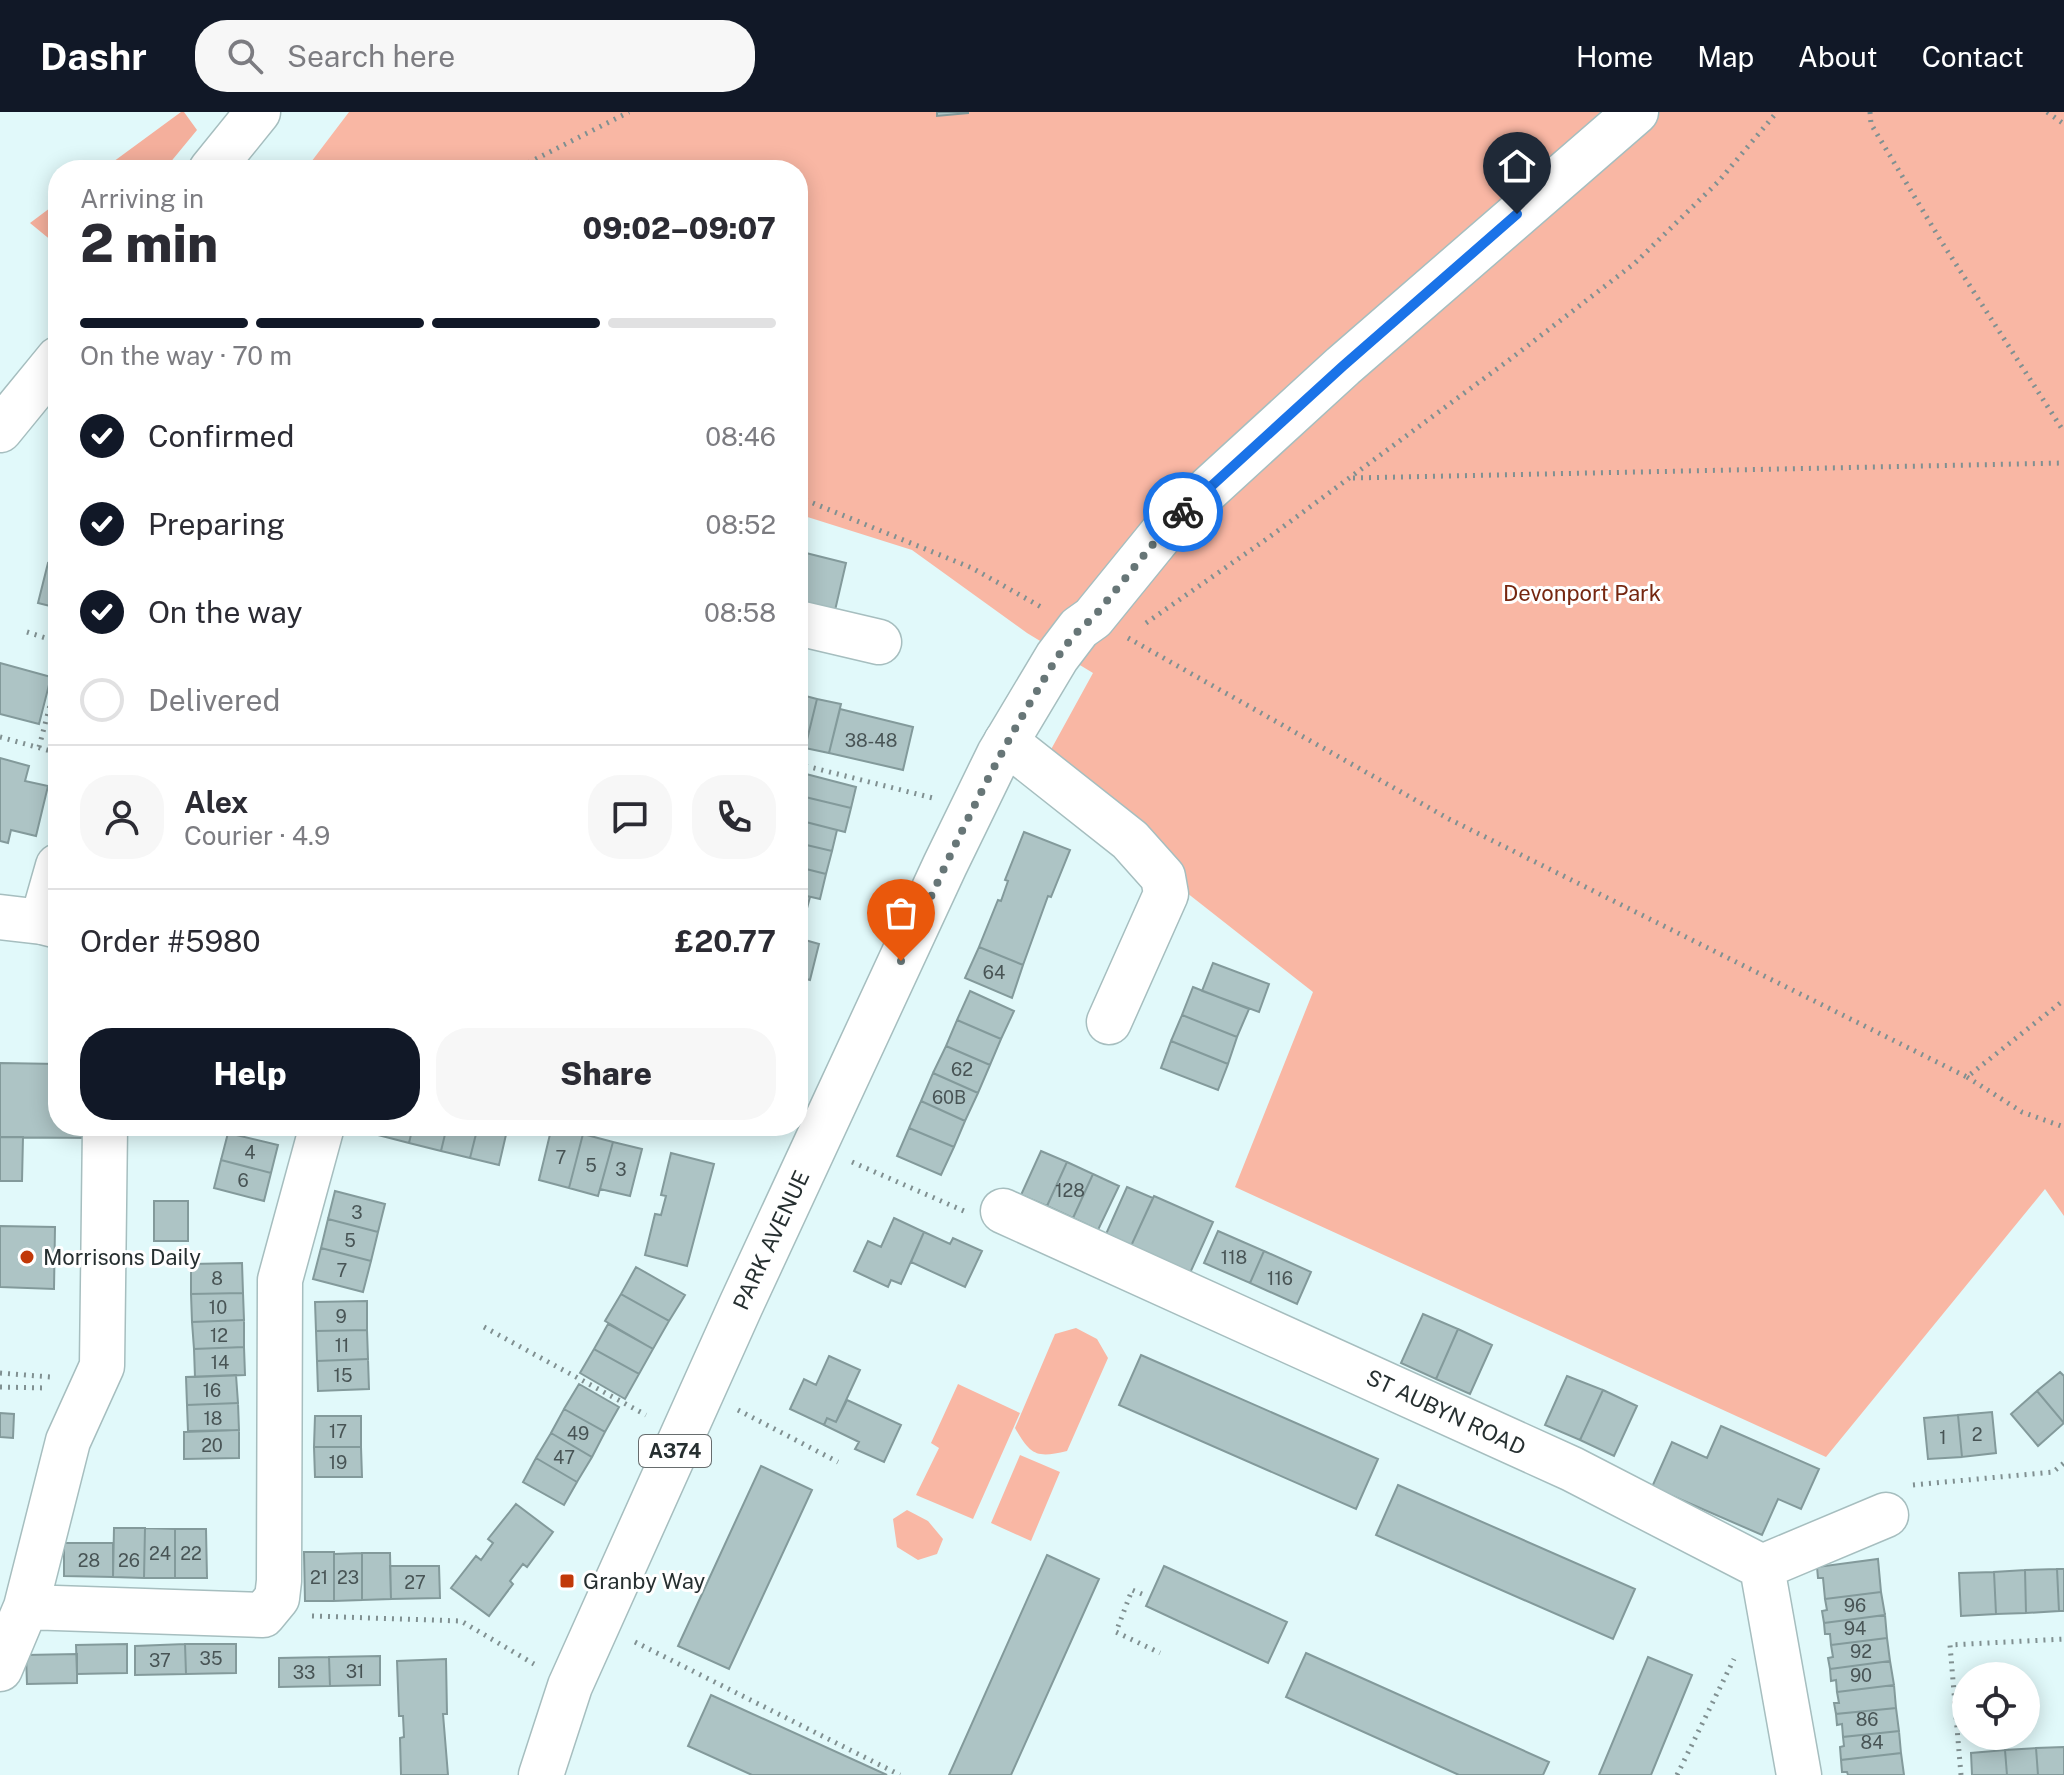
<!DOCTYPE html>
<html lang="en">
<head>
<meta charset="utf-8">
<style>
	body { margin:0; font-family:"Public Sans",sans-serif; background:#f7f7f7; color:#2b2b33; height:100vh; display:flex; flex-direction:column; font-size:30px; white-space:nowrap }
	* { box-sizing:border-box; margin:0 }
	p { font-size:26px; color:#7c7c81 }
	.icon { flex:none; width:44px; height:44px; fill:none; stroke:currentColor; stroke-width:2; stroke-linecap:round; stroke-linejoin:round }
	.map { position:relative; flex:1; overflow:hidden }
	.drawer { position:absolute; left:48px; top:48px; width:760px; height:976px; display:flex; flex-direction:column; background:#fff; border-radius:32px; box-shadow:0 4px 20px #0003 }
	.drawer>* { flex:none }
	.tools { position:absolute; left:1952px; top:1550px; display:grid; gap:16px }
	.tools a { display:grid; place-items:center; width:88px; height:88px; border-radius:50%; background:#fff; box-shadow:0 4px 20px #0003; font-size:40px }
	.pin { position:absolute; display:grid; place-items:center; width:68px; height:68px; color:#fff; margin:-82px -34px; border-radius:50% 50% 50% 0; rotate:-45deg; box-shadow:0 0 8px #0007 }
	.pin .icon { rotate:45deg }
	.courier { position:absolute; display:grid; place-items:center; width:80px; height:80px; margin:-40px; border:6px solid #1a73e8; border-radius:50%; background:#fff; color:#222; box-shadow:0 2px 10px #0007 }
	.overview em { font-style:normal; font-weight:800 }
	.overview div { display:flex; flex-direction:column-reverse }
	.overview { display:flex; align-items:center; justify-content:space-between; height:136px; padding:0 32px }
	h1 { font-size:52px; font-weight:800; line-height:60px }
	.bar { display:grid; grid-template-columns:repeat(4,1fr); gap:12px 8px; align-content:center; height:96px; padding:0 32px }
	.bar i { height:10px; border-radius:6px; background:#e1e1e2 }
	.bar .active { background:#111827 }
	.bar p { grid-column:span 4 }
	.line { display:flex; align-items:center; gap:20px; padding:0 32px; border-top:2px solid #e1e1e2 }
	.line div { flex:1 }
	.round { display:grid; place-items:center; flex:none; width:84px; height:84px; border-radius:32px; background:#f7f7f7 }
	ol { padding:0 32px; list-style:none }
	li { display:flex; align-items:center; gap:24px; height:88px }
	li p { margin-inline-start:auto }
	li .icon { padding:8px; border-radius:50%; background:#111827; color:#fff; stroke-width:4 }
	li:last-child { color:#7c7c81 }
	li i { width:44px; height:44px; border:4px solid #e1e1e2; border-radius:50% }
	.button { display:flex; gap:16px; margin-top:auto; padding:16px 32px }
	.button a { flex:1; height:92px; border-radius:32px; background:#111827; color:#fff; font-size:32px; font-weight:800; line-height:92px; text-align:center }
	.button a+a { background:#f7f7f7; color:#2b2b33 }
	header { display:flex; align-items:center; gap:48px; box-sizing:border-box; height:112px; padding:0 40px; background:#111827; color:#fff }
	header strong { font-size:38px }
	nav { display:flex; gap:44px; margin-inline-start:auto; font-size:28px }
	.search { width:560px; height:72px; background:#f7f7f7; display:flex; align-items:center; gap:20px; box-sizing:border-box; padding:0 28px; border-radius:32px; color:#7c7c81; font-size:30px }
	.map>svg:first-child { display:block }
	.green { fill:#f9b7a4 }
	.forest { fill:#f4af9c }
	.building { fill:#adc4c5; stroke:#839a9b; stroke-width:2 }
	.lines { fill:none; stroke-linecap:round; stroke-linejoin:round }
	.minor-casing { stroke:#a6bebf; stroke-width:47 }
	.major-casing { stroke:#a6bebf; stroke-width:47 }
	.path { stroke:#809091; stroke-width:5; stroke-dasharray:2 6; stroke-linecap:butt }
	.minor { stroke:#fff; stroke-width:44 }
	.major { stroke:#fff; stroke-width:44 }
	.done { stroke:#677677; stroke-width:8; stroke-dasharray:0 14.4 }
	.route { stroke:#1a73e8; stroke-width:10 }
	.poi-dot { fill:#c13909; stroke:#fff; stroke-width:3 }
	.labels { text-anchor:middle; dominant-baseline:central; stroke-width:6; stroke-linejoin:round; paint-order:stroke }
	.number-label { font-size:18px; fill:#485455 }
	.shield { fill:#fff; stroke:#676d6e; stroke-width:2 }
	.shield-label { font-size:20px; font-weight:bold; fill:#262f30 }
	.park-label { font-size:22px; fill:#762710; stroke:#fff }
	.street-label { font-size:22px; fill:#262f30; stroke:#fff }
	.poi-label { font-size:22px; fill:#262f30; stroke:#fff; text-anchor:start }
</style>
</head>
<body>
<header>
<strong>Dashr</strong>
<div class="search"><svg class="icon" aria-label="search" viewBox="0 0 24 24"><circle cx="10" cy="10" r="6"/><path d="M15 15l6 6"/></svg>Search here</div>
<nav><a>Home</a><a>Map</a><a>About</a><a>Contact</a></nav>
</header>
<div class="map">
<svg width="2064" height="1663" viewBox="0 0 2064 1663">
	<rect width="100%" height="100%" fill="#e1f9fa"/>
	<!-- green -->
	<path class="green" d="M349 0H2064V1104L2045 1077 1826 1345 1235 1075 1313 880 1037 663 1093 561 1027 521 912 438 798 402V58H305Z
		M1076 1216 1097 1227 1108 1246 1067 1339C1037 1346 1031 1344 1015 1316L1055 1222Z
		M958 1272 1020 1301 973 1407 916 1383 939 1336 931 1331Z
		M1020 1343 1060 1360 1031 1429 991 1411Z
		M907 1398 928 1409 943 1427 937 1442 918 1448 897 1435 893 1407Z"/>
	<!-- forest -->
	<path class="forest" d="M181 0H184L197 18 164 58H102Z
		M58 90V134L30 111Z"/>
	<!-- building -->
	<path class="building" d="M937 0H968V1L937 4Z
		M798 439 846 451 833 507 798 499Z
		M48 451 58 453V496L38 491Z
		M0 551 51 565 39 612 0 602Z
		M798 582 817 587 805 636 798 634Z
		M817 587 841 592 829 641 805 636Z
		M840 597 913 615 903 658 829 641Z
		M0 646 29 654 25 669 48 674 36 724 11 718 8 731 0 729Z
		M806 662 856 675 851 696 801 684Z
		M801 684 851 696 845 720 798 708Z
		M798 708 837 718 832 739 798 731Z
		M1024 720 1070 738 1051 785 1048 784 1023 853 979 835 998 788 1001 789 1008 769 1005 768Z
		M798 731 832 739 826 762 798 755Z
		M798 755 826 762 820 787 798 782Z
		M798 782 810 785 805 804 798 803Z
		M798 803 805 804 799 827 798 826Z
		M798 826 819 832 810 868 798 865Z
		M979 835 1023 853 1012 886 965 866Z
		M1213 851 1269 872 1259 900 1202 879Z
		M1193 875 1249 897 1237 925 1182 903Z
		M970 879 1014 899 1001 927 957 908Z
		M1182 903 1237 925 1228 952 1171 929Z
		M957 908 1001 927 990 953 946 934Z
		M1171 929 1228 952 1218 978 1161 956Z
		M946 934 990 953 978 981 933 961Z
		M0 951 58 952V1014H90L89 1026 0 1025Z
		M933 961 978 981 965 1009 921 989Z
		M921 989 965 1009 954 1035 909 1016Z
		M349 1014H380L378 1023Z
		M380 1014H413L409 1031 378 1023Z
		M413 1014H447L441 1039 409 1031Z
		M447 1014H478L470 1046 441 1039Z
		M478 1014H508L499 1053 470 1046Z
		M552 1014 583 1022 569 1076 539 1068Z
		M909 1016 954 1035 941 1063 897 1044Z
		M228 1021 278 1033 271 1061 221 1048Z
		M583 1022 613 1030 598 1084 569 1076Z
		M0 1025H23L22 1069H0Z
		M613 1030 642 1037 630 1084 600 1077Z
		M1041 1039 1067 1050 1047 1094 1021 1083Z
		M671 1041 714 1052 687 1154 645 1143 655 1102 661 1103 666 1084 661 1083Z
		M221 1048 271 1061 264 1089 214 1076Z
		M1067 1050 1093 1062 1073 1106 1047 1094Z
		M1093 1062 1119 1074 1098 1118 1073 1106Z
		M1127 1075 1153 1086 1131 1134 1106 1122Z
		M335 1079 385 1092 378 1120 328 1107Z
		M1154 1084 1213 1110 1190 1161 1131 1134Z
		M154 1089H188V1129H154Z
		M894 1106 924 1120 901 1172 891 1168 888 1175 854 1159 868 1129 881 1135Z
		M328 1107 378 1120 371 1149 321 1136Z
		M0 1114 55 1115 54 1177 0 1175Z
		M1218 1119 1264 1139 1250 1171 1204 1151Z
		M924 1120 950 1132 953 1126 982 1139 965 1175 911 1150Z
		M321 1136 371 1149 363 1180 313 1167Z
		M1264 1139 1311 1160 1297 1192 1250 1171Z
		M242 1151 243 1181 191 1182V1152Z
		M636 1155 685 1183 669 1209 621 1182Z
		M243 1181 244 1208 192 1210 191 1182Z
		M621 1182 669 1209 653 1237 605 1209Z
		M367 1189V1218L316 1219 315 1190Z
		M1423 1202 1458 1217 1436 1267 1401 1251Z
		M244 1208V1235L194 1237 192 1210Z
		M608 1212 653 1237 639 1262 594 1237Z
		M1458 1217 1492 1233 1470 1282 1436 1267Z
		M367 1218 368 1247 317 1249 316 1219Z
		M244 1235 245 1263 195 1265 194 1237Z
		M594 1237 639 1262 625 1287 580 1261Z
		M1141 1243 1378 1347 1356 1397 1119 1293Z
		M829 1244 860 1258 836 1310 827 1306 824 1313 790 1297 804 1267 816 1273Z
		M368 1247 369 1277 318 1279 317 1249Z
		M2060 1260 2064 1264V1311L2037 1279Z
		M236 1263 238 1291 187 1293 186 1265Z
		M1567 1264 1603 1278 1580 1328 1545 1313Z
		M579 1272 619 1295 605 1320 564 1297Z
		M1603 1278 1637 1294 1614 1344 1580 1328Z
		M2037 1279 2064 1311 2038 1334 2011 1302Z
		M847 1288 901 1313 884 1350 855 1337 859 1330 824 1313 827 1306 836 1310Z
		M238 1291 239 1318 188 1319 187 1293Z
		M564 1297 605 1320 592 1345 551 1321Z
		M1992 1300 1996 1341 1962 1345 1958 1303Z
		M0 1301 14 1302 13 1326 0 1325Z
		M1958 1303 1962 1345 1928 1347 1924 1306Z
		M315 1304H361V1335H314Z
		M1721 1314 1819 1357 1801 1397 1778 1387 1762 1423 1652 1375 1672 1330 1707 1346Z
		M239 1318V1346L184 1347V1320Z
		M551 1321 592 1345 577 1370 536 1346Z
		M314 1335H361L362 1365H315Z
		M536 1346 577 1370 564 1393 523 1370Z
		M761 1354 812 1378 729 1557 678 1534Z
		M1398 1373 1635 1477 1613 1527 1376 1423Z
		M516 1392 553 1420 527 1455 523 1452 510 1469 513 1472 489 1504 451 1476 476 1444 481 1448 493 1431 488 1427Z
		M114 1416H145L144 1466 113 1465Z
		M145 1416 175 1417V1466H144Z
		M175 1417H206L207 1466H175Z
		M64 1431H113V1465L64 1464Z
		M304 1440H334V1489H305Z
		M362 1441V1488L334 1489V1442Z
		M362 1441H390L391 1487 362 1488Z
		M1047 1443 1099 1467 1011 1663H949Z
		M1878 1447 1881 1480 1825 1487 1823 1466H1818L1817 1455Z
		M390 1454H439L440 1486 391 1487Z
		M1164 1454 1287 1510 1268 1551 1146 1494Z
		M2057 1457H2064V1499H2059Z
		M2057 1457 2059 1499 2026 1501 2025 1458Z
		M2025 1458 2026 1501 1996 1502 1994 1460Z
		M1994 1460 1996 1502 1961 1504 1959 1461Z
		M1881 1480 1885 1503 1824 1511 1822 1499 1827 1498 1825 1487Z
		M1885 1503 1887 1526 1831 1533 1830 1522H1825L1824 1511Z
		M1887 1526 1890 1549 1830 1557 1828 1546 1833 1545 1831 1533Z
		M127 1532V1561L77 1562 76 1533Z
		M185 1532 186 1562 135 1563V1534Z
		M185 1532H236V1561L186 1562Z
		M1306 1541 1549 1650 1543 1663H1459L1286 1585Z
		M77 1542V1571L27 1572 26 1543Z
		M380 1544V1573L330 1574 329 1545Z
		M329 1545 330 1574 279 1575V1546Z
		M1648 1545 1692 1563 1651 1663H1599Z
		M446 1547 447 1602H443L448 1663H401L400 1626 404 1625 403 1604H399L397 1549Z
		M1890 1549 1894 1573 1837 1580 1836 1568 1831 1569 1830 1557Z
		M1894 1573 1896 1596 1836 1602 1834 1591H1839L1837 1580Z
		M711 1583 887 1663H752L688 1634Z
		M1896 1596 1899 1619 1843 1625 1842 1612 1837 1613 1836 1602Z
		M1899 1619 1901 1641 1841 1648 1840 1635 1844 1634 1843 1625Z
		M2064 1635V1663H2038L2036 1636Z
		M2036 1636 2038 1663H2007L2005 1638Z
		M2005 1638 2007 1663H1972L1971 1641Z
		M1901 1641 1904 1663H1848L1847 1660H1842L1841 1648Z"/>
	<g class="lines">
		<!-- minor casing -->
		<g class="minor-casing">
			<path id="minor" d="M211 58 258 0
				M0 318 58 247
				M798 511 879 530
				M1006 630 1130 728 1163 765 1166 782 1109 910
				M0 805 42 810 58 814
				M42 810 58 754
				M1003 1099 1572 1357 1762 1455
				M1762 1455 1799 1663
				M1762 1455 1886 1403
				M26 1495 263 1503 277 1486 279 1469 280 1168 322 1014
				M0 1557 26 1495 68 1329 102 1254 105 1014"/>
		</g>
		<!-- major casing -->
		<g class="major-casing">
			<path id="major" d="M541 1663 570 1574 741 1193 945 753 999 642 1057 545 1079 516 1093 506 1167 415 1343 254 1636 0"/>
		</g>
		<!-- path -->
		<path class="path" d="M1870 0 1871 12 1941 129 2064 320
			M2047 0 2064 12
			M514 58 629 0
			M1353 366 2064 351
			M798 385 972 456 1043 496
			M1146 511 1268 426 1513 245 1635 151 1718 70 1777 0
			M27 520 55 529 58 532
			M1128 526 1449 707 1967 965 2064 888
			M0 625 58 641
			M39 635 58 563
			M798 652 933 686
			M1967 965 2022 1000 2064 1015
			M852 1050 964 1099
			M484 1215 646 1303
			M0 1261 51 1265
			M0 1275 47 1276
			M738 1298 838 1350
			M1913 1373 2053 1360 2064 1351
			M1142 1482 1132 1478 1116 1520 1160 1541
			M312 1504 461 1509 534 1552
			M635 1530 900 1663
			M1677 1663 1734 1547
			M1961 1663 1950 1533 2064 1527"/>
		<!-- minor -->
		<use href="#minor" class="minor"/>
		<!-- major -->
		<use href="#major" class="major"/>
	</g>
	<g class="lines">
		<!-- done -->
		<path class="done" d="M901 849C943 759 983 669 1034 584 1051 556 1066 526 1093 506L1167 415 1183 400"/>
		<!-- route -->
		<path class="route" d="M1183 400 1343 254 1517 102"/>
	</g>
	<!-- markers -->
	<g class="poi-dot">
		<circle cx="27" cy="1145" r="8"/>
		<rect x="559" y="1461" width="16" height="16" rx="4"/>
	</g>
	<g class="labels">
		<!-- number labels -->
		<g class="number-label">
			<text x="871" y="628">38-48</text>
			<text x="994" y="860">64</text>
			<text x="962" y="957">62</text>
			<text x="949" y="985">60B</text>
			<text x="250" y="1040">4</text>
			<text x="561" y="1045">7</text>
			<text x="591" y="1053">5</text>
			<text x="621" y="1057">3</text>
			<text x="243" y="1068">6</text>
			<text x="1070" y="1078">128</text>
			<text x="357" y="1100">3</text>
			<text x="350" y="1128">5</text>
			<text x="1234" y="1145">118</text>
			<text x="342" y="1158">7</text>
			<text x="217" y="1166">8</text>
			<text x="1280" y="1166">116</text>
			<text x="218" y="1195">10</text>
			<text x="341" y="1204">9</text>
			<text x="219" y="1223">12</text>
			<text x="342" y="1233">11</text>
			<text x="220" y="1250">14</text>
			<text x="343" y="1263">15</text>
			<text x="212" y="1278">16</text>
			<text x="213" y="1306">18</text>
			<text x="338" y="1319">17</text>
			<text x="578" y="1321">49</text>
			<text x="1977" y="1322">2</text>
			<text x="1943" y="1325">1</text>
			<text x="212" y="1333">20</text>
			<text x="564" y="1345">47</text>
			<text x="338" y="1350">19</text>
			<text x="160" y="1441">24</text>
			<text x="191" y="1441">22</text>
			<text x="89" y="1448">28</text>
			<text x="129" y="1448">26</text>
			<text x="319" y="1465">21</text>
			<text x="348" y="1465">23</text>
			<text x="415" y="1470">27</text>
			<text x="1855" y="1493">96</text>
			<text x="1855" y="1516">94</text>
			<text x="1861" y="1539">92</text>
			<text x="211" y="1546">35</text>
			<text x="160" y="1548">37</text>
			<text x="355" y="1559">31</text>
			<text x="304" y="1560">33</text>
			<text x="1861" y="1563">90</text>
			<text x="1867" y="1607">86</text>
			<text x="1872" y="1630">84</text>
		</g>
		<!-- shield labels -->
		<rect class="shield" x="639" y="1323" width="72" height="32" rx="6"/>
		<g class="shield-label">
			<text x="675" y="1339">A374</text>
		</g>
		<!-- park labels -->
		<g class="park-label">
			<text x="1582" y="481">Devonport Park</text>
		</g>
		<!-- street labels -->
		<g class="street-label">
			<text transform="translate(771 1128) rotate(-65)">PARK AVENUE</text>
			<text transform="translate(1446 1300) rotate(25)">ST AUBYN ROAD</text>
		</g>
		<!-- poi labels -->
		<g class="poi-label">
			<text x="43" y="1145">Morrisons Daily</text>
			<text x="583" y="1469">Granby Way</text>
		</g>
	</g>
</svg>
<div class="tools">
<a><svg class="icon" aria-label="locate" viewBox="0 0 24 24"><circle cx="12" cy="12" r="6"/><path d="M12 2v4M12 18v4M2 12h4M18 12h4"/></svg></a>
</div>
<div class="pin" style="left:901px;top:849px;background:#ea580c"><svg class="icon" aria-label="bag" viewBox="0 0 24 24"><path d="M5 8h14l-1 12H6zM9 8a3 3 0 0 1 6 0"/></svg></div>
<div class="pin" style="left:1517px;top:102px;background:#1f2937"><svg class="icon" aria-label="home" viewBox="0 0 24 24"><path d="M3 11l9-7 9 7M6 9v11h12V9"/></svg></div>
<div class="courier" style="left:1183px;top:400px"><svg class="icon" aria-label="bike" viewBox="0 0 24 24"><circle cx="6" cy="16" r="4"/><circle cx="18" cy="16" r="4"/><path d="M6 16l4-8h5l3 8M10 8l3 8H6M13 5h3"/></svg></div>
<section class="drawer">
<div class="overview"><div><h1>2 min</h1><p>Arriving in</p></div><em>09:02–09:07</em></div>
<div class="bar"><i class="active"></i><i class="active"></i><i class="active"></i><i></i><p>On the way · 70 m</p></div>
<ol>
<li><svg class="icon" aria-label="check" viewBox="0 0 24 24"><path d="M5 12l5 5 9-10"/></svg>Confirmed<p>08:46</p></li>
<li><svg class="icon" aria-label="check" viewBox="0 0 24 24"><path d="M5 12l5 5 9-10"/></svg>Preparing<p>08:52</p></li>
<li><svg class="icon" aria-label="check" viewBox="0 0 24 24"><path d="M5 12l5 5 9-10"/></svg>On the way<p>08:58</p></li>
<li><i></i>Delivered</li>
</ol>
<div class="line" style="height:144px"><a class="round"><svg class="icon" aria-label="person" viewBox="0 0 24 24"><circle cx="12" cy="8" r="4"/><path d="M4 21q1-7 8-7t8 7"/></svg></a><div><b>Alex</b><p>Courier · 4.9</p></div><a class="round"><svg class="icon" aria-label="chat" viewBox="0 0 24 24"><path d="M4 5h16v11H9l-5 4z"/></svg></a><a class="round"><svg class="icon" aria-label="phone" viewBox="0 0 24 24"><path d="M5 4h4l2 5-3 2q2 4 5 5l2-3 5 2v4C11 20 4 13 5 4z"/></svg></a></div>
<div class="line" style="height:104px"><div>Order #5980</div><b>£20.77</b></div>
<div class="button"><a>Help</a><a>Share</a></div>
</section>
</div>
</body>
</html>
